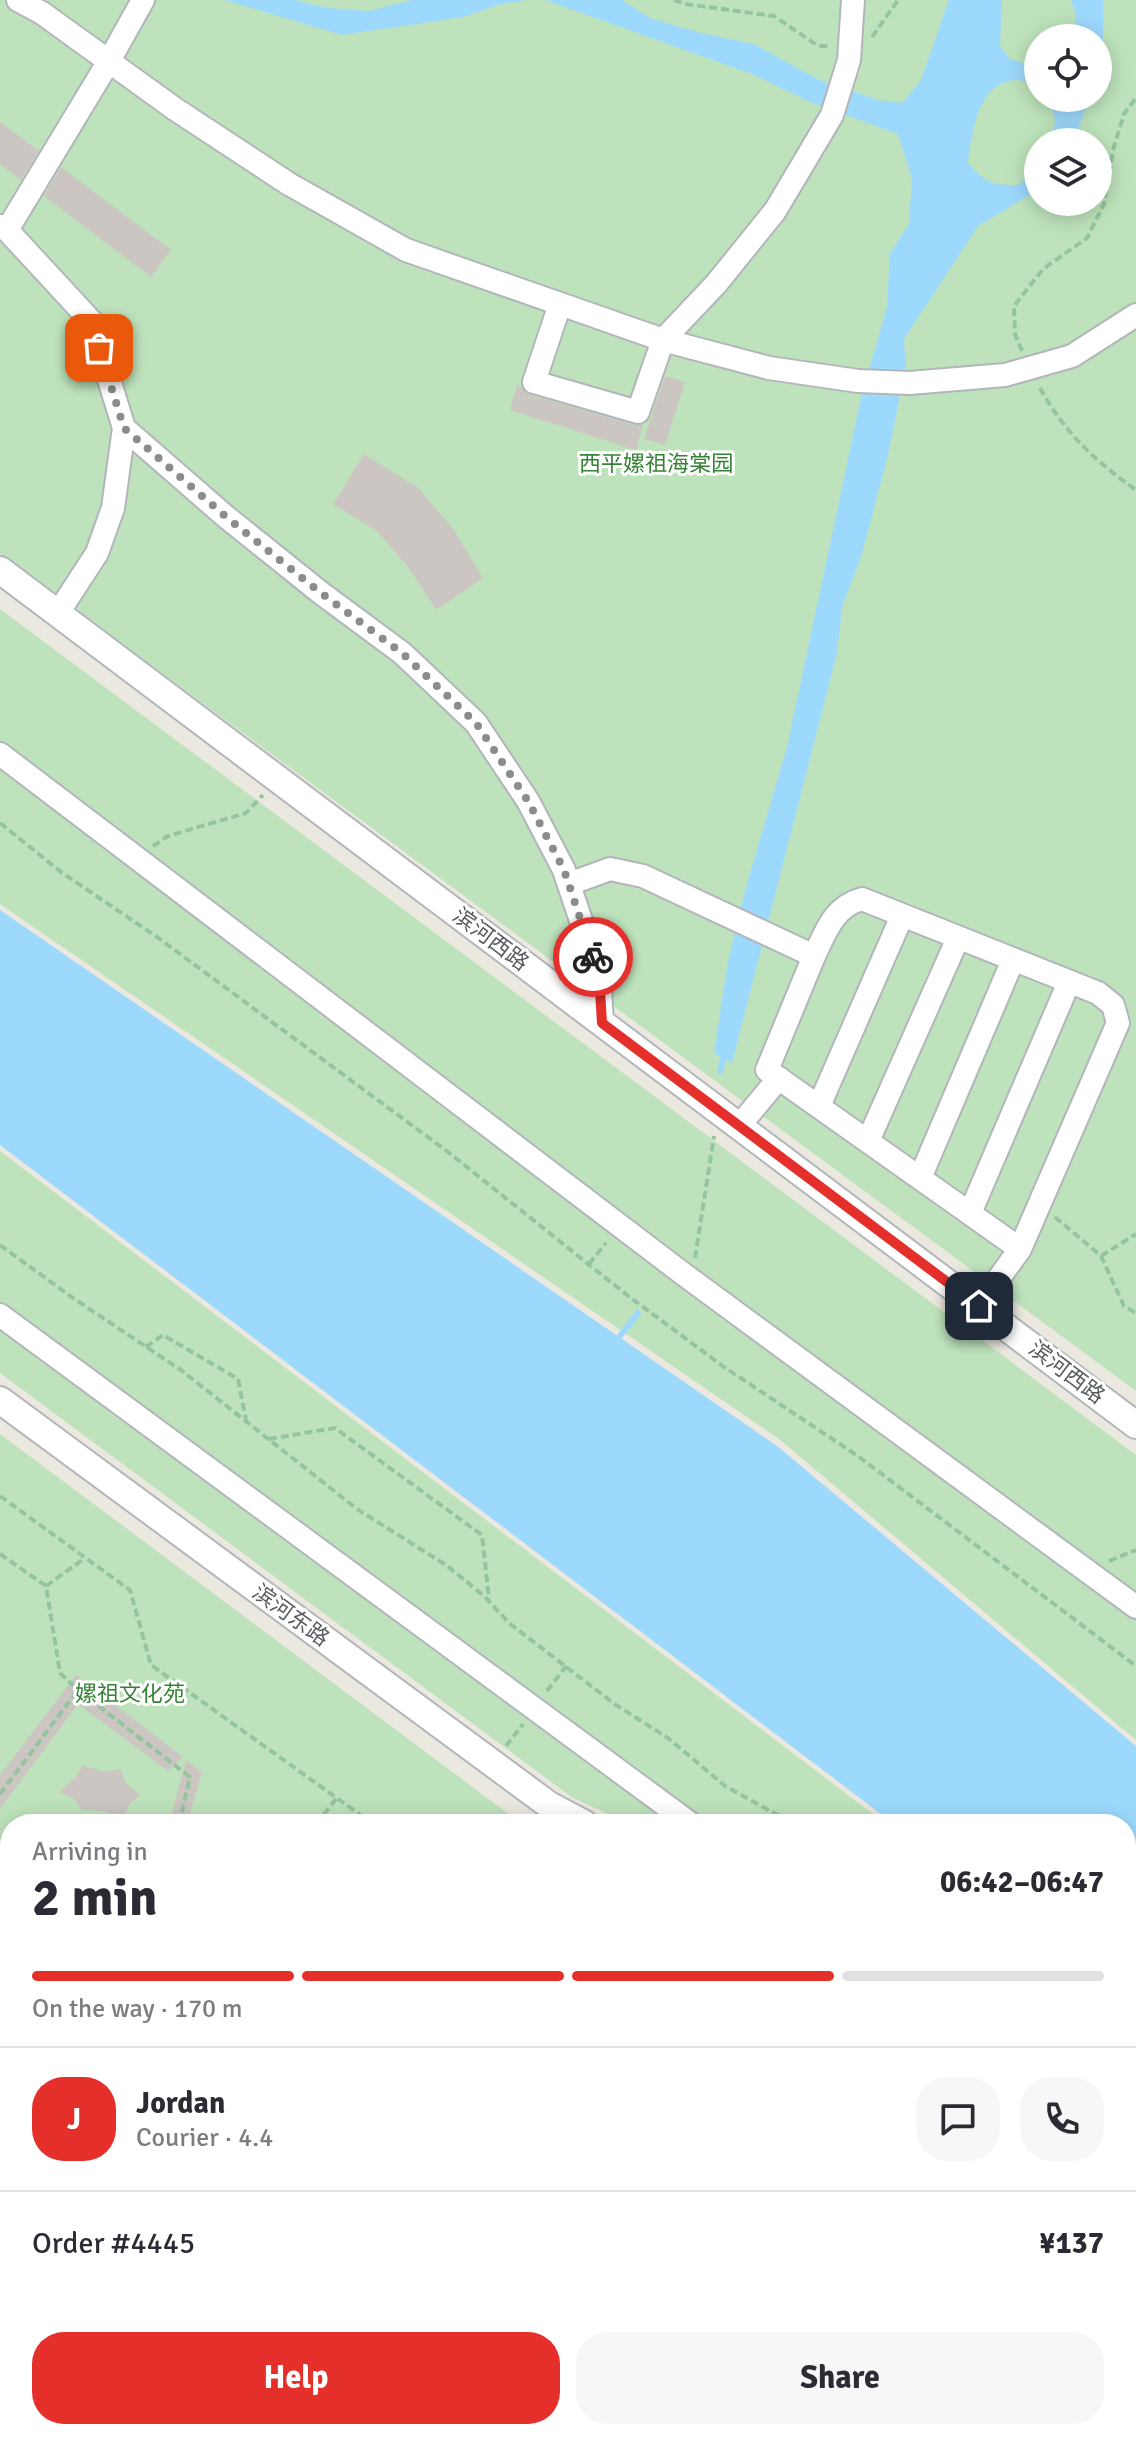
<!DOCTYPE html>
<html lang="en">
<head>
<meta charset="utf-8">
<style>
	body { margin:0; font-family:Signika,"Noto Sans SC",sans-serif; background:#f7f7f7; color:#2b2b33; height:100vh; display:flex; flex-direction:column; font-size:30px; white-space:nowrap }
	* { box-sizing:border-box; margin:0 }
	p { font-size:26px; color:#7c7c81 }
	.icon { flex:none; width:44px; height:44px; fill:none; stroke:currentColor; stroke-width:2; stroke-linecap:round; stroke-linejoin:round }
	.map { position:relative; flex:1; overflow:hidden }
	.side { position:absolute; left:0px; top:1814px; width:1136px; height:626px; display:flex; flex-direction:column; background:#fff; border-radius:32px 32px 0 0; box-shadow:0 4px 20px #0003 }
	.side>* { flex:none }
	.fabs { position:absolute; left:1024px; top:24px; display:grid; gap:16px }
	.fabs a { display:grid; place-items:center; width:88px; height:88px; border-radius:50%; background:#fff; box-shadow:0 4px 20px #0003; font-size:40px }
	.pin { position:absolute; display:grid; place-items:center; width:68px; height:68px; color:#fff; margin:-34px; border-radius:16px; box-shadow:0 4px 12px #0006 }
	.courier { position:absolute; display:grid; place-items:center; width:80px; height:80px; margin:-40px; border:6px solid #e52f2b; border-radius:50%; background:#fff; color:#222; box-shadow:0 2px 10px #0007 }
	.overview em { font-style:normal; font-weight:700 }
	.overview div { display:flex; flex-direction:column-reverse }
	.overview { display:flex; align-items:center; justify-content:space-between; height:136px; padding:0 32px }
	h1 { font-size:52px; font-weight:700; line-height:60px }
	.bar { display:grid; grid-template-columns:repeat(4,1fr); gap:12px 8px; align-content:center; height:96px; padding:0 32px }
	.bar i { height:10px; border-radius:6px; background:#e1e1e2 }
	.bar .on { background:#e52f2b }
	.bar p { grid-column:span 4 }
	.line { display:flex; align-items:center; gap:20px; padding:0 32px; border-top:2px solid #e1e1e2 }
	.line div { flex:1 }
	.round { display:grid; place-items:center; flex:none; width:84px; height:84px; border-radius:32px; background:#f7f7f7 }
	.action { display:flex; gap:16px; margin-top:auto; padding:16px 32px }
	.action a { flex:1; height:92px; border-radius:32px; background:#e52f2b; color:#fff; font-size:32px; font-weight:700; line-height:92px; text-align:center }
	.action a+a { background:#f7f7f7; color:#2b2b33 }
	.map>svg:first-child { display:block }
	.commercial { fill:#fdf1d3 }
	.green { fill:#bee3bc; fill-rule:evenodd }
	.water { fill:#9dd9fd }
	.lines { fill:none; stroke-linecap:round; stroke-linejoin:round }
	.stream { stroke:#9dd9fd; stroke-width:6 }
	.building { fill:#cbc6c1 }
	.minor-casing { stroke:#b2b6ba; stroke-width:26 }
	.tertiary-casing { stroke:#b2b6ba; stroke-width:30 }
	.secondary-casing { stroke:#b3b7bc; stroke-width:34 }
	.trunk-casing { stroke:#e79304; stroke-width:40 }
	.path { stroke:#95c4a0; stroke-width:4; stroke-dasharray:8 4; stroke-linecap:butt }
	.minor { stroke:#fff; stroke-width:22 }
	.tertiary { stroke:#fff; stroke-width:26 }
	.secondary { stroke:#fff; stroke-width:30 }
	.trunk { stroke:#fce094; stroke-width:36 }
	.done { stroke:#8b8d8c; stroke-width:8; stroke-dasharray:0 14.4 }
	.route { stroke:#e52f2b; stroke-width:10 }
	.labels { text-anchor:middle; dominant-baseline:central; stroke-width:6; stroke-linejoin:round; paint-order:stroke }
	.park-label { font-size:22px; fill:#368235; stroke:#fff }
	.street-label { font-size:22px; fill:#585c60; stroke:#fff }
</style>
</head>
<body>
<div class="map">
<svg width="1136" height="2439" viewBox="0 0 1136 2439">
	<rect width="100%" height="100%" fill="#ebe8df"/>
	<!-- commercial -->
	<path class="commercial" d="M10 2246V2430H463L460 2439H0V2248Z"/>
	<!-- green -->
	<path class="green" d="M0 0H1136V1391L0 554ZM1038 38H1098V98H1038ZM1038 142H1098V202H1038Z
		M0 609 1136 1455V1740L779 1439 0 904Z
		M0 1151 886 1824H631L573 1798 0 1373Z
		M0 1434 522 1824H10V2018L0 2020Z
		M1136 2090V2151L1126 2144V2092Z"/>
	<!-- water -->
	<path class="water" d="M225 0H295L328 8 369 11 412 0H526L501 4 463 17 342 35Z
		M545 0H622L650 18 697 32 754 44 819 80 878 100 902 103 921 80 949 0H1002L1000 46 1010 59 1038 68V88C1031 82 1025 80 1015 80 977 82 972 135 968 163 984 182 993 186 1018 185L1038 167V190L978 226 904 339 906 366 888 455 862 554 842 607 837 653 732 1063 714 1053 728 961 746 887 787 747 861 398 887 307 890 253 909 224 912 179 898 134 810 102 752 74Z
		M1071 0H1103V55L1098 71V38H1073L1076 15Z
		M1049 98H1089L1074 142H1053L1055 118Z
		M0 910 777 1446 1136 1746V2035L1126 2026V1824H894L0 1145Z"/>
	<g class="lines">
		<!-- stream -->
		<path class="stream" d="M720 1071 725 1050
			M613 1345 638 1313"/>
	</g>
	<!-- building -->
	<path class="building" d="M0 122 39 151 21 180 0 164Z
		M61 167 171 250 151 277 44 196Z
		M665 376 685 382 665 445 644 439Z
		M517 384 530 395 634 425H643L636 450 510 410Z
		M364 454 418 488 454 530 483 578 436 610 409 568 377 531 333 504Z
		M76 1675 183 1757 168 1771 78 1704 0 1809V1775Z
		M186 1760 202 1772 187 1824H169Z
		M83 1765 103 1772 120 1769 126 1783 140 1795 129 1805 123 1818 102 1811 82 1810 73 1798 59 1792 76 1777Z"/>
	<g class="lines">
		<!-- minor casing -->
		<g class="minor-casing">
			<path id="minor" d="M18 0 42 13 175 109 289 184 406 250 663 340 769 368 858 381 910 383 1005 375 1072 356 1136 315
				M0 226 7 230 91 321 124 428 113 508 97 553 58 613
				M7 230 109 61 143 0
				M560 304 534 382 638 412 663 340 716 284 775 211 832 115 849 60 853 0
				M124 428 225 516 321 593 402 653 476 723 528 801 564 870 599 974 602 1023
				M0 754 686 1276 1136 1607
				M569 884 610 869 643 876 814 956 767 1070 1020 1249 1118 1023 1113 1005 1098 993 862 899C833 907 826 932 814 956
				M819 1106 902 916
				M739 1126 779 1078
				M868 1141 958 938
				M920 1178 1013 960
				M970 1213 1069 982
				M979 1306 1020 1249
				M0 1315 691 1824
				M1126 1912 1136 1910
				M1126 2069 1136 2068
				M1126 2152 1136 2160"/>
		</g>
		<!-- tertiary casing -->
		<g class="tertiary-casing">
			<path id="tertiary" d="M0 570 1136 1425
				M0 1400 549 1805 585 1824
				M1126 2199 1136 2207"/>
		</g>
		<!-- secondary casing -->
		<g class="secondary-casing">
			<path id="secondary" d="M542 2439 545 2430
				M600 2439 602 2430"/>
		</g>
		<!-- trunk casing -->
		<g class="trunk-casing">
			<path id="trunk" d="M1126 1961 1136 1960
				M1126 2007 1136 2006
				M0 2092 10 2091
				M0 2140 10 2139"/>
		</g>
		<!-- path -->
		<path class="path" d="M674 0 685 4 774 16 818 46H829
			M872 37 898 0
			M1022 351 1015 334 1014 306 1043 269 1087 238 1104 204 1113 150 1124 114 1136 98
			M1040 388C1064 432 1095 461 1136 490
			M0 823 61 872 157 937 448 1152 627 1295 724 1367 858 1456 1136 1666
			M153 846 168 836 246 813 263 795
			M1055 1217 1101 1256 1124 1306 1136 1313
			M0 1245 73 1298 181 1370 357 1509 446 1565 484 1596 509 1623 616 1705 668 1738 725 1786 794 1824
			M1101 1256 1136 1234
			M695 1258 714 1136
			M589 1264 606 1243
			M146 1347 163 1335 238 1379 246 1420
			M269 1439 335 1428 482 1535 489 1599
			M0 1496 130 1590 151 1665 373 1824
			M0 1554 46 1586 60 1673 78 1690
			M1109 1561 1136 1550
			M46 1586 85 1558
			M547 1691 567 1665
			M506 1746 523 1724
			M0 1794 78 1690 190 1777 179 1824
			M316 1824 337 1798"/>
		<!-- minor -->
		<use href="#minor" class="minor"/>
		<!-- tertiary -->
		<use href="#tertiary" class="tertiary"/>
		<!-- secondary -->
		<use href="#secondary" class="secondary"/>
		<!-- trunk -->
		<use href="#trunk" class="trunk"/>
	</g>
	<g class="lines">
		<!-- done -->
		<path class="done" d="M99 348 124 428 225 516 321 593 402 653 476 723 528 801 564 870 593 957"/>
		<!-- route -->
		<path class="route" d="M593 957 599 974 602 1023 979 1306"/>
	</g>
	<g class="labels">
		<!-- park labels -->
		<g class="park-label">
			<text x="656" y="463">西平嫘祖海棠园</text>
			<text x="130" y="1693">嫘祖文化苑</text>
		</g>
		<!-- street labels -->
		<g class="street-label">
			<text transform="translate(491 939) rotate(37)">滨河西路</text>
			<text transform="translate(1067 1372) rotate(37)">滨河西路</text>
			<text transform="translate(291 1615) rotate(36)">滨河东路</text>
		</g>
	</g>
</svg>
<div class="fabs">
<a><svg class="icon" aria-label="locate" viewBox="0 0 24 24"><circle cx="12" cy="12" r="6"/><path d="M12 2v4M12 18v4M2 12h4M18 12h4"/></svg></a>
<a><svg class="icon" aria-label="layers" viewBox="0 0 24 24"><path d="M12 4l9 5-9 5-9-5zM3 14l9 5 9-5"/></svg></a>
</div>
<div class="pin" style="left:99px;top:348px;background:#ea580c"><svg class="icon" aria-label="bag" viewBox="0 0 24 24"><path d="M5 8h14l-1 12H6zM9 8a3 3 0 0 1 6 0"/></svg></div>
<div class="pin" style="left:979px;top:1306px;background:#1f2937"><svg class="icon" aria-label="home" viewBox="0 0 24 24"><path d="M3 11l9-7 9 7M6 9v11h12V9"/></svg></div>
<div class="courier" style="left:593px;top:957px"><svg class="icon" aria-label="bike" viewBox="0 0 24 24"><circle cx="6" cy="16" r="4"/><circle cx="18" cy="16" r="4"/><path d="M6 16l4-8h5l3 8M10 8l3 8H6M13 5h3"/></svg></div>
<section class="side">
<div class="overview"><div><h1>2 min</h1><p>Arriving in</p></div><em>06:42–06:47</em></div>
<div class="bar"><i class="on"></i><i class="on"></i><i class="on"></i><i></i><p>On the way · 170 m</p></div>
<div class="line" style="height:144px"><b class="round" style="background:#e52f2b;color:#fff">J</b><div><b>Jordan</b><p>Courier · 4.4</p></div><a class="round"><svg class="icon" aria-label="chat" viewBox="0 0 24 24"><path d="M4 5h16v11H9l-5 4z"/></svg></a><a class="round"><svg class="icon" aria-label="phone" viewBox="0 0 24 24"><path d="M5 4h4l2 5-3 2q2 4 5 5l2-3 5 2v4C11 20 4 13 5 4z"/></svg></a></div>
<div class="line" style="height:104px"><div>Order #4445</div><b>¥137</b></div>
<div class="action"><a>Help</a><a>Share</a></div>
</section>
</div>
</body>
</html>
